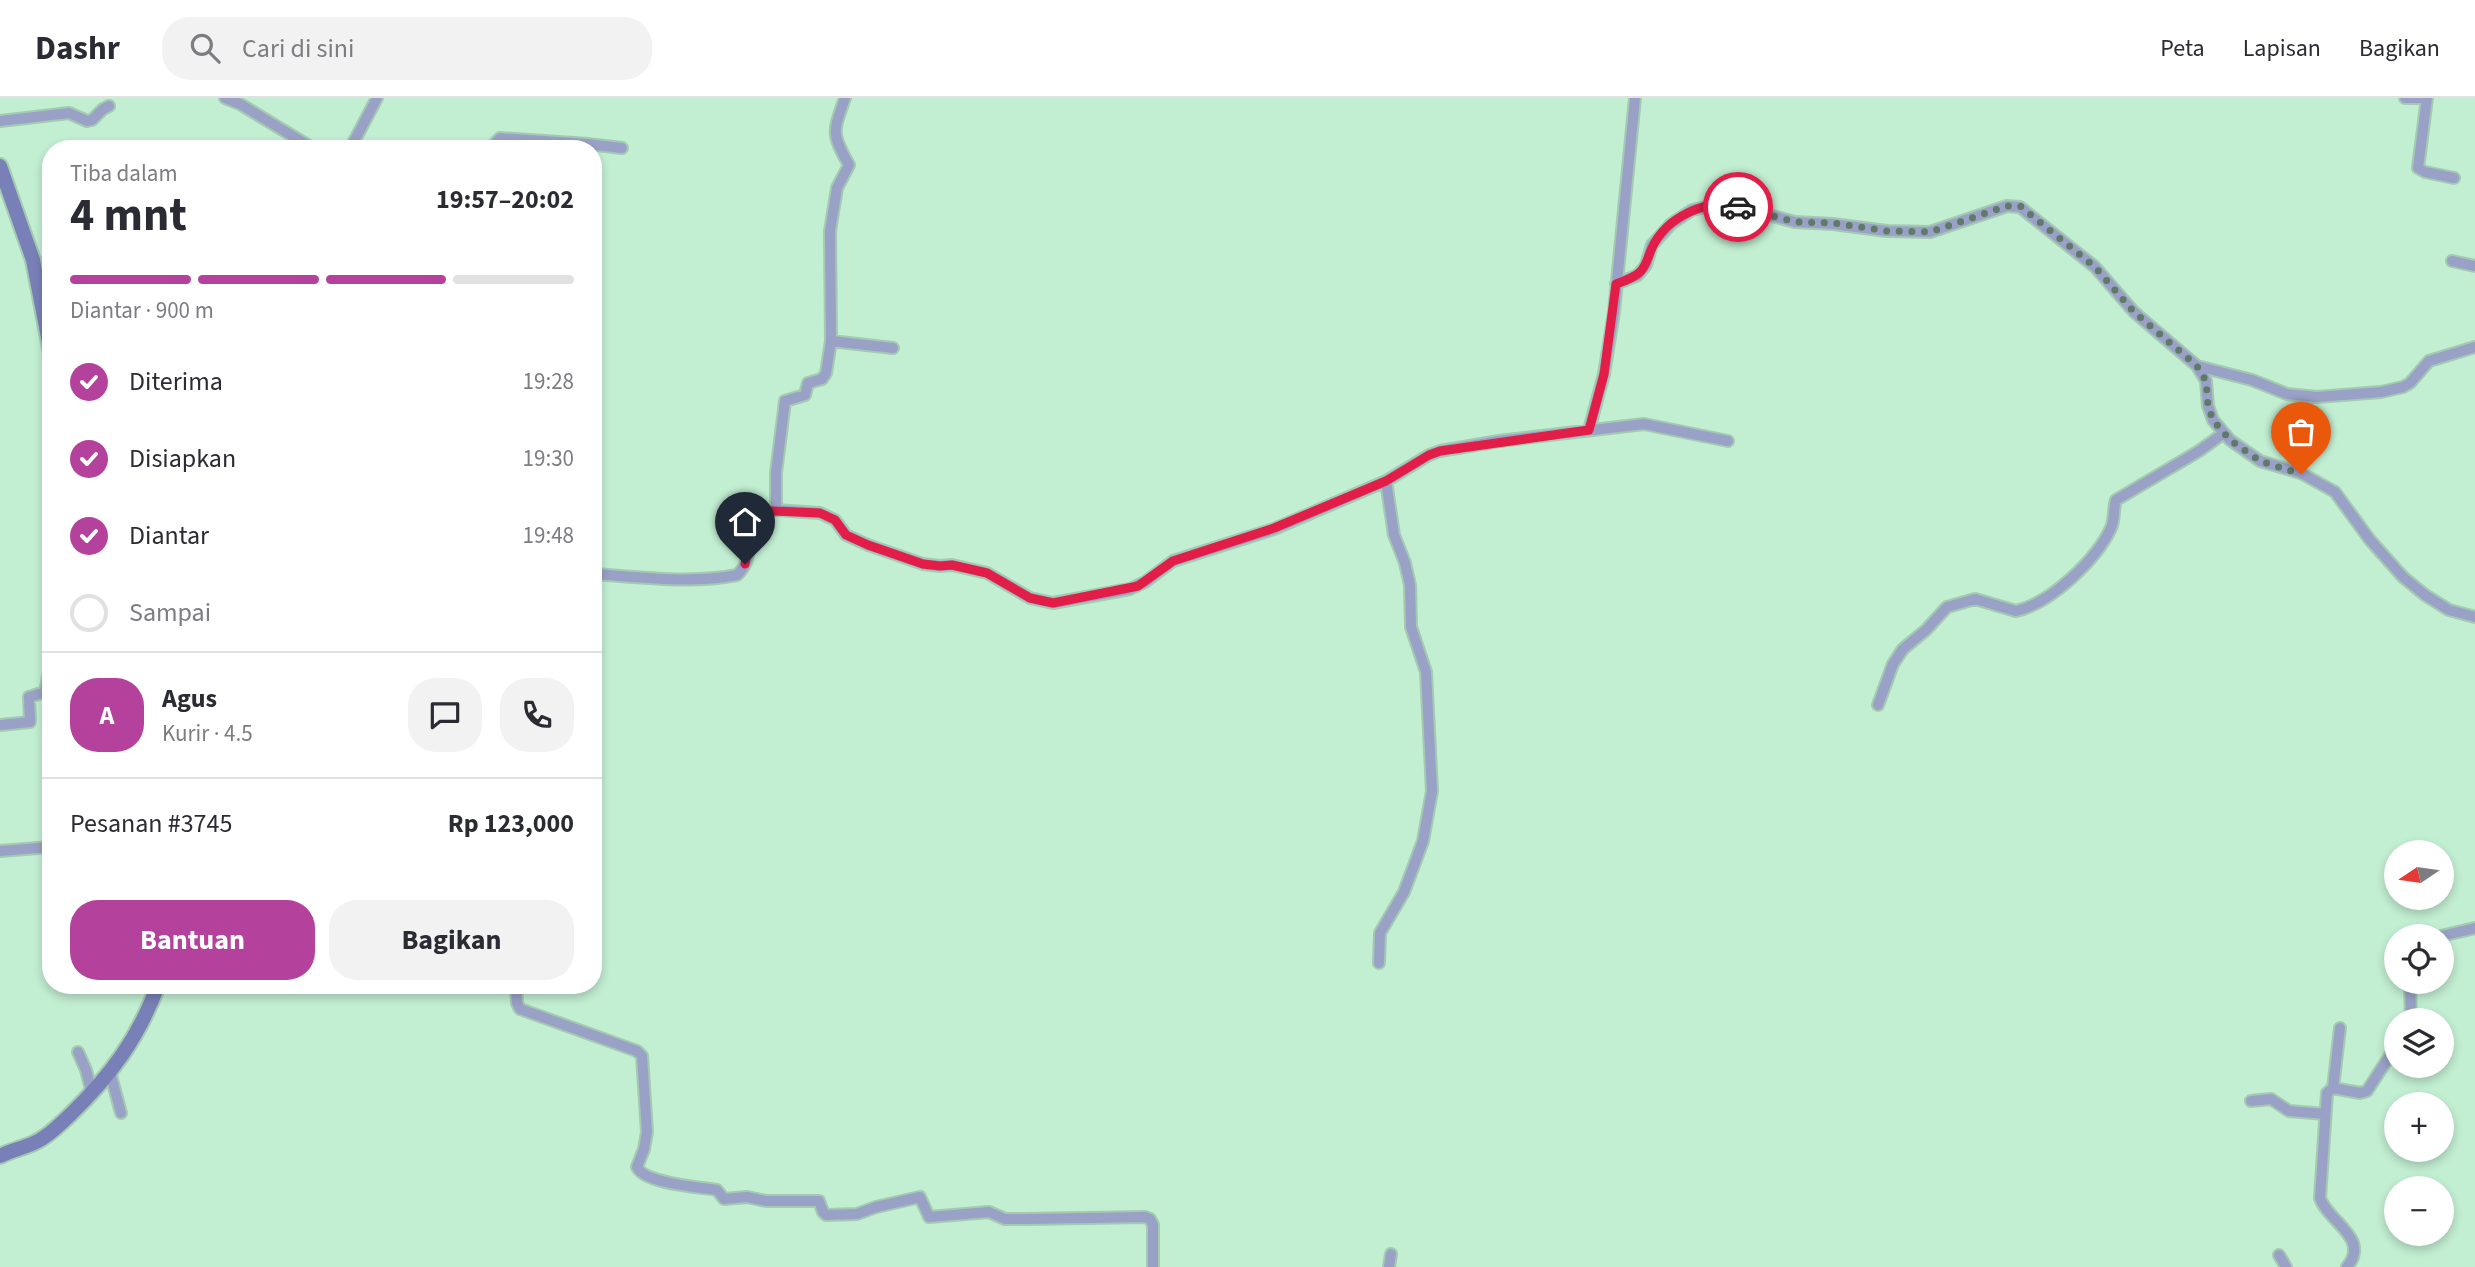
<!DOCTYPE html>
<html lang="id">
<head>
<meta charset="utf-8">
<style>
	body { margin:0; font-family:"Source Sans 3",sans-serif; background:#f2f2f3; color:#2b2b33; height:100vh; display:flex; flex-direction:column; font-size:26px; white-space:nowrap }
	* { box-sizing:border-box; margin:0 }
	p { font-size:23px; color:#7c7c81 }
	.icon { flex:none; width:38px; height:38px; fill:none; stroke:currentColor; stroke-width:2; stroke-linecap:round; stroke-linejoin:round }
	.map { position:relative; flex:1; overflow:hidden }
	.panel { position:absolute; left:42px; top:42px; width:560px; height:854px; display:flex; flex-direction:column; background:#fff; border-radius:28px; box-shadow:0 4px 10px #0003 }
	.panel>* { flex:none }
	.needle { width:46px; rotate:257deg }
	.tools { position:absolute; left:2384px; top:742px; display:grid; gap:14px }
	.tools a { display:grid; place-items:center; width:70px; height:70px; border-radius:50%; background:#fff; box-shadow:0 4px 10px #0003; font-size:35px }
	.pin { position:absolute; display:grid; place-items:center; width:60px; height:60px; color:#fff; margin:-72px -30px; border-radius:50% 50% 50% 0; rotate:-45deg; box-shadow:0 0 7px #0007 }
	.pin .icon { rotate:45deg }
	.courier { position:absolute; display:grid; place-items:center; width:70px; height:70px; margin:-35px; border:5px solid #e11d48; border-radius:50%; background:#fff; color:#222; box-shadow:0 2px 9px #0007 }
	.head em { font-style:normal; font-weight:700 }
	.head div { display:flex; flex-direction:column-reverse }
	.head { display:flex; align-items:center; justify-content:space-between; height:119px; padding:0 28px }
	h1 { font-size:46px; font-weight:700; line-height:52px }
	.bar { display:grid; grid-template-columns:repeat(4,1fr); gap:10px 7px; align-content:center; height:84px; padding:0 28px }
	.bar i { height:9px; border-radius:5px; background:#e1e1e2 }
	.bar .current { background:#b4429c }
	.bar p { grid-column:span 4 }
	.line { display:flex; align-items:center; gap:18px; padding:0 28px; border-top:2px solid #e1e1e2 }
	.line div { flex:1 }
	.round { display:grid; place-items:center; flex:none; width:74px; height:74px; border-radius:28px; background:#f2f2f3 }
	ol { padding:0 28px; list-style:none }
	li { display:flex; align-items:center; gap:21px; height:77px }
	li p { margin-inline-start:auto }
	li .icon { padding:7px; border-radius:50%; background:#b4429c; color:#fff; stroke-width:4 }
	li:last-child { color:#7c7c81 }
	li i { width:38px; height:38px; border:4px solid #e1e1e2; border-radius:50% }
	.action { display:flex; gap:14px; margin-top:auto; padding:14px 28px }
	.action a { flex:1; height:80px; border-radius:28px; background:#b4429c; color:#fff; font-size:28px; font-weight:700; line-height:80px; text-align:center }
	.action a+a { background:#f2f2f3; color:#2b2b33 }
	header { display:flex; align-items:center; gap:42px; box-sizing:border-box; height:98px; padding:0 35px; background:#fff; border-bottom:2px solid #e1e1e2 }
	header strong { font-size:33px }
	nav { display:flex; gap:38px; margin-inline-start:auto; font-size:24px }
	.search { width:490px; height:63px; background:#f2f2f3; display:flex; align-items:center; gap:18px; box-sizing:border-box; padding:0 24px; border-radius:28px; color:#7c7c81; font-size:26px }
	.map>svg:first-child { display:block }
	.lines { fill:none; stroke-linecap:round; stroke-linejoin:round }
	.street-casing { stroke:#a4cab2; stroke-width:14 }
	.secondary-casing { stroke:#a4cab2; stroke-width:18 }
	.street { stroke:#9aa1c6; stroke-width:10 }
	.secondary { stroke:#7880b7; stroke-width:14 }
	.done { stroke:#5f7a69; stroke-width:7; stroke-dasharray:0 12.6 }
	.route { stroke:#e11d48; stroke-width:9 }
</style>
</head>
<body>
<header>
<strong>Dashr</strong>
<div class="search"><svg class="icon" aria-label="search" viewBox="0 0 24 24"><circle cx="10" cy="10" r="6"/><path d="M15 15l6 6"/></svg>Cari di sini</div>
<nav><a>Peta</a><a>Lapisan</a><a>Bagikan</a></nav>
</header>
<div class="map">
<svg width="2475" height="1169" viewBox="0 0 2475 1169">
	<rect width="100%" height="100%" fill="#c2eed2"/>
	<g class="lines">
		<!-- street casing -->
		<g class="street-casing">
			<path id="street" d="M225 0 240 6 314 51
				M2405 0H2422
				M2427 0 2418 70 2425 74 2454 80
				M0 23 69 15 87 23 92 22 103 11 109 8
				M350 51 377 0
				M490 51 500 40 588 46 622 50
				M2452 163 2475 168
				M1616 186 1638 177 1646 167 1652 147 1671 126 1692 112 1706 109 1725 105 1795 124 1833 126 1887 133 1930 134 2007 108 2020 109 2095 169 2134 214 2197 268 2206 283 2208 308 2213 322 2230 342 2260 363 2301 375 2335 394 2370 442 2403 479 2425 497 2449 512 2475 519
				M831 243 893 250
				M2197 268 2252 282 2287 296 2317 299 2381 294 2403 289 2410 285 2429 263 2475 249
				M1589 332 1604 276 1614 214 1635 0
				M776 412 820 415 835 422 846 437 868 447 923 466 940 468 952 467 987 475 1030 500 1053 505 1130 491 1145 484 1173 463 1274 431 1386 383 1429 357 1440 353 1499 343 1644 326 1728 343
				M593 476C642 479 689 486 737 477 760 456 739 432 748 412H776V375L785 303 805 297 808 285 822 281 826 275 831 243 830 133 837 90 849 67C831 35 833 34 845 0
				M1878 607 1893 566 1903 551 1926 532 1947 509 1975 501 2016 513C2051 505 2096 462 2111 430 2115 421 2113 411 2116 402L2199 353 2224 335
				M0 627 30 624 29 599 45 594 51 565
				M0 753 51 749
				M2441 838 2475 830
				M1379 865 1380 835 1404 794 1423 743 1432 693 1426 574 1411 529 1410 487 1405 465 1394 437 1386 383
				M2410 884 2411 922
				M516 887 517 905 520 911 637 953 642 958 647 1034 644 1051 637 1069C645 1086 700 1089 717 1092L724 1101 747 1099 766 1103H819L823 1114 826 1117 857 1116 876 1109 920 1099 929 1119 989 1114 1005 1121H1026L1145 1119 1150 1121 1153 1127V1169
				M78 954 86 972 92 995
				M110 974 121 1015
				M2333 990 2340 930
				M2251 1003 2271 1001 2289 1013 2325 1016
				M2279 1157 2286 1169
				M1389 1169 1391 1156
				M2347 1169C2371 1140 2328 1124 2320 1100L2327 995 2333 990 2360 995 2367 993 2396 948"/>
		</g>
		<!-- secondary casing -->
		<g class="secondary-casing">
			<path id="secondary" d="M0 68 33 162 51 255
				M0 1058C12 1052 24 1050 36 1044 49 1038 59 1027 70 1017 111 977 138 941 158 887"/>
		</g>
		<!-- street -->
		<use href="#street" class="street"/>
		<!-- secondary -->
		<use href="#secondary" class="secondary"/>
	</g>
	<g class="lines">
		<!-- done -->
		<path class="done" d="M1738 109 1795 124 1833 125 1887 133 1930 134 2007 108H2020L2095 169 2134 214 2197 268 2206 283 2208 308 2213 322 2230 342 2260 363 2301 376"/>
		<!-- route -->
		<path class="route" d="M745 466 749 446 745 423 748 412 820 415 835 422 846 437 868 447 923 466 940 468 952 467 987 475 1030 500 1053 505 1138 488 1173 463 1274 430 1386 383 1429 357 1440 353 1589 332 1604 276 1616 186C1624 183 1634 180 1640 174 1647 167 1648 158 1652 150 1666 119 1707 100 1738 109"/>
	</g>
</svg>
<div class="tools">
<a><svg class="needle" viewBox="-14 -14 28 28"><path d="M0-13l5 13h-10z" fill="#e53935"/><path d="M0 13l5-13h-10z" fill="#7c7c81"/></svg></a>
<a><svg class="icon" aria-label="locate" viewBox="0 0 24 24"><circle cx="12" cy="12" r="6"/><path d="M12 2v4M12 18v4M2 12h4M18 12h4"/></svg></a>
<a><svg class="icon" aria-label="layers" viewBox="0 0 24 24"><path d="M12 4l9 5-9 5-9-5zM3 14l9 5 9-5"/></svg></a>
<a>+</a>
<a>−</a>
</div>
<div class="pin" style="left:2301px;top:376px;background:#ea580c"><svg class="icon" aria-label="bag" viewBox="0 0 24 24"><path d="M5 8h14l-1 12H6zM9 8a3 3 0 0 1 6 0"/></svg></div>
<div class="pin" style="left:745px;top:466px;background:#1f2937"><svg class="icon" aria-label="home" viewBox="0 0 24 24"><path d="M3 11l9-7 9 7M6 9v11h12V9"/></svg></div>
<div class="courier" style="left:1738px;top:109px"><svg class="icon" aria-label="car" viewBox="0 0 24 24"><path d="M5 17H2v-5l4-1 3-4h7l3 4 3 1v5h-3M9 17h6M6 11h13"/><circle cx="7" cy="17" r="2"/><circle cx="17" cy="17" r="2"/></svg></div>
<section class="panel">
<div class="head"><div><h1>4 mnt</h1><p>Tiba dalam</p></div><em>19:57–20:02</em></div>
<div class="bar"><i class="current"></i><i class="current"></i><i class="current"></i><i></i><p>Diantar · 900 m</p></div>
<ol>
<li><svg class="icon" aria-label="check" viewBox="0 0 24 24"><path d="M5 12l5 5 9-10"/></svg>Diterima<p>19:28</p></li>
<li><svg class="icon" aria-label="check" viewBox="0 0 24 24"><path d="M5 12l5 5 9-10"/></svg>Disiapkan<p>19:30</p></li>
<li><svg class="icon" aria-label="check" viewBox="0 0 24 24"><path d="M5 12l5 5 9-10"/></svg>Diantar<p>19:48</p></li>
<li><i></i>Sampai</li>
</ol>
<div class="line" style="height:126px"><b class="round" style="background:#b4429c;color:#fff">A</b><div><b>Agus</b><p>Kurir · 4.5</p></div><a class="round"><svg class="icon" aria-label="chat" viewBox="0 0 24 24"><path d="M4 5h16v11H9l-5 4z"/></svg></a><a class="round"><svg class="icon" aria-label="phone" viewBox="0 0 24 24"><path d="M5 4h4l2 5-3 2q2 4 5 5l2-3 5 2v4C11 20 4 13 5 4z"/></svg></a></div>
<div class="line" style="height:91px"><div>Pesanan #3745</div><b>Rp 123,000</b></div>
<div class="action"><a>Bantuan</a><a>Bagikan</a></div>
</section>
</div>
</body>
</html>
